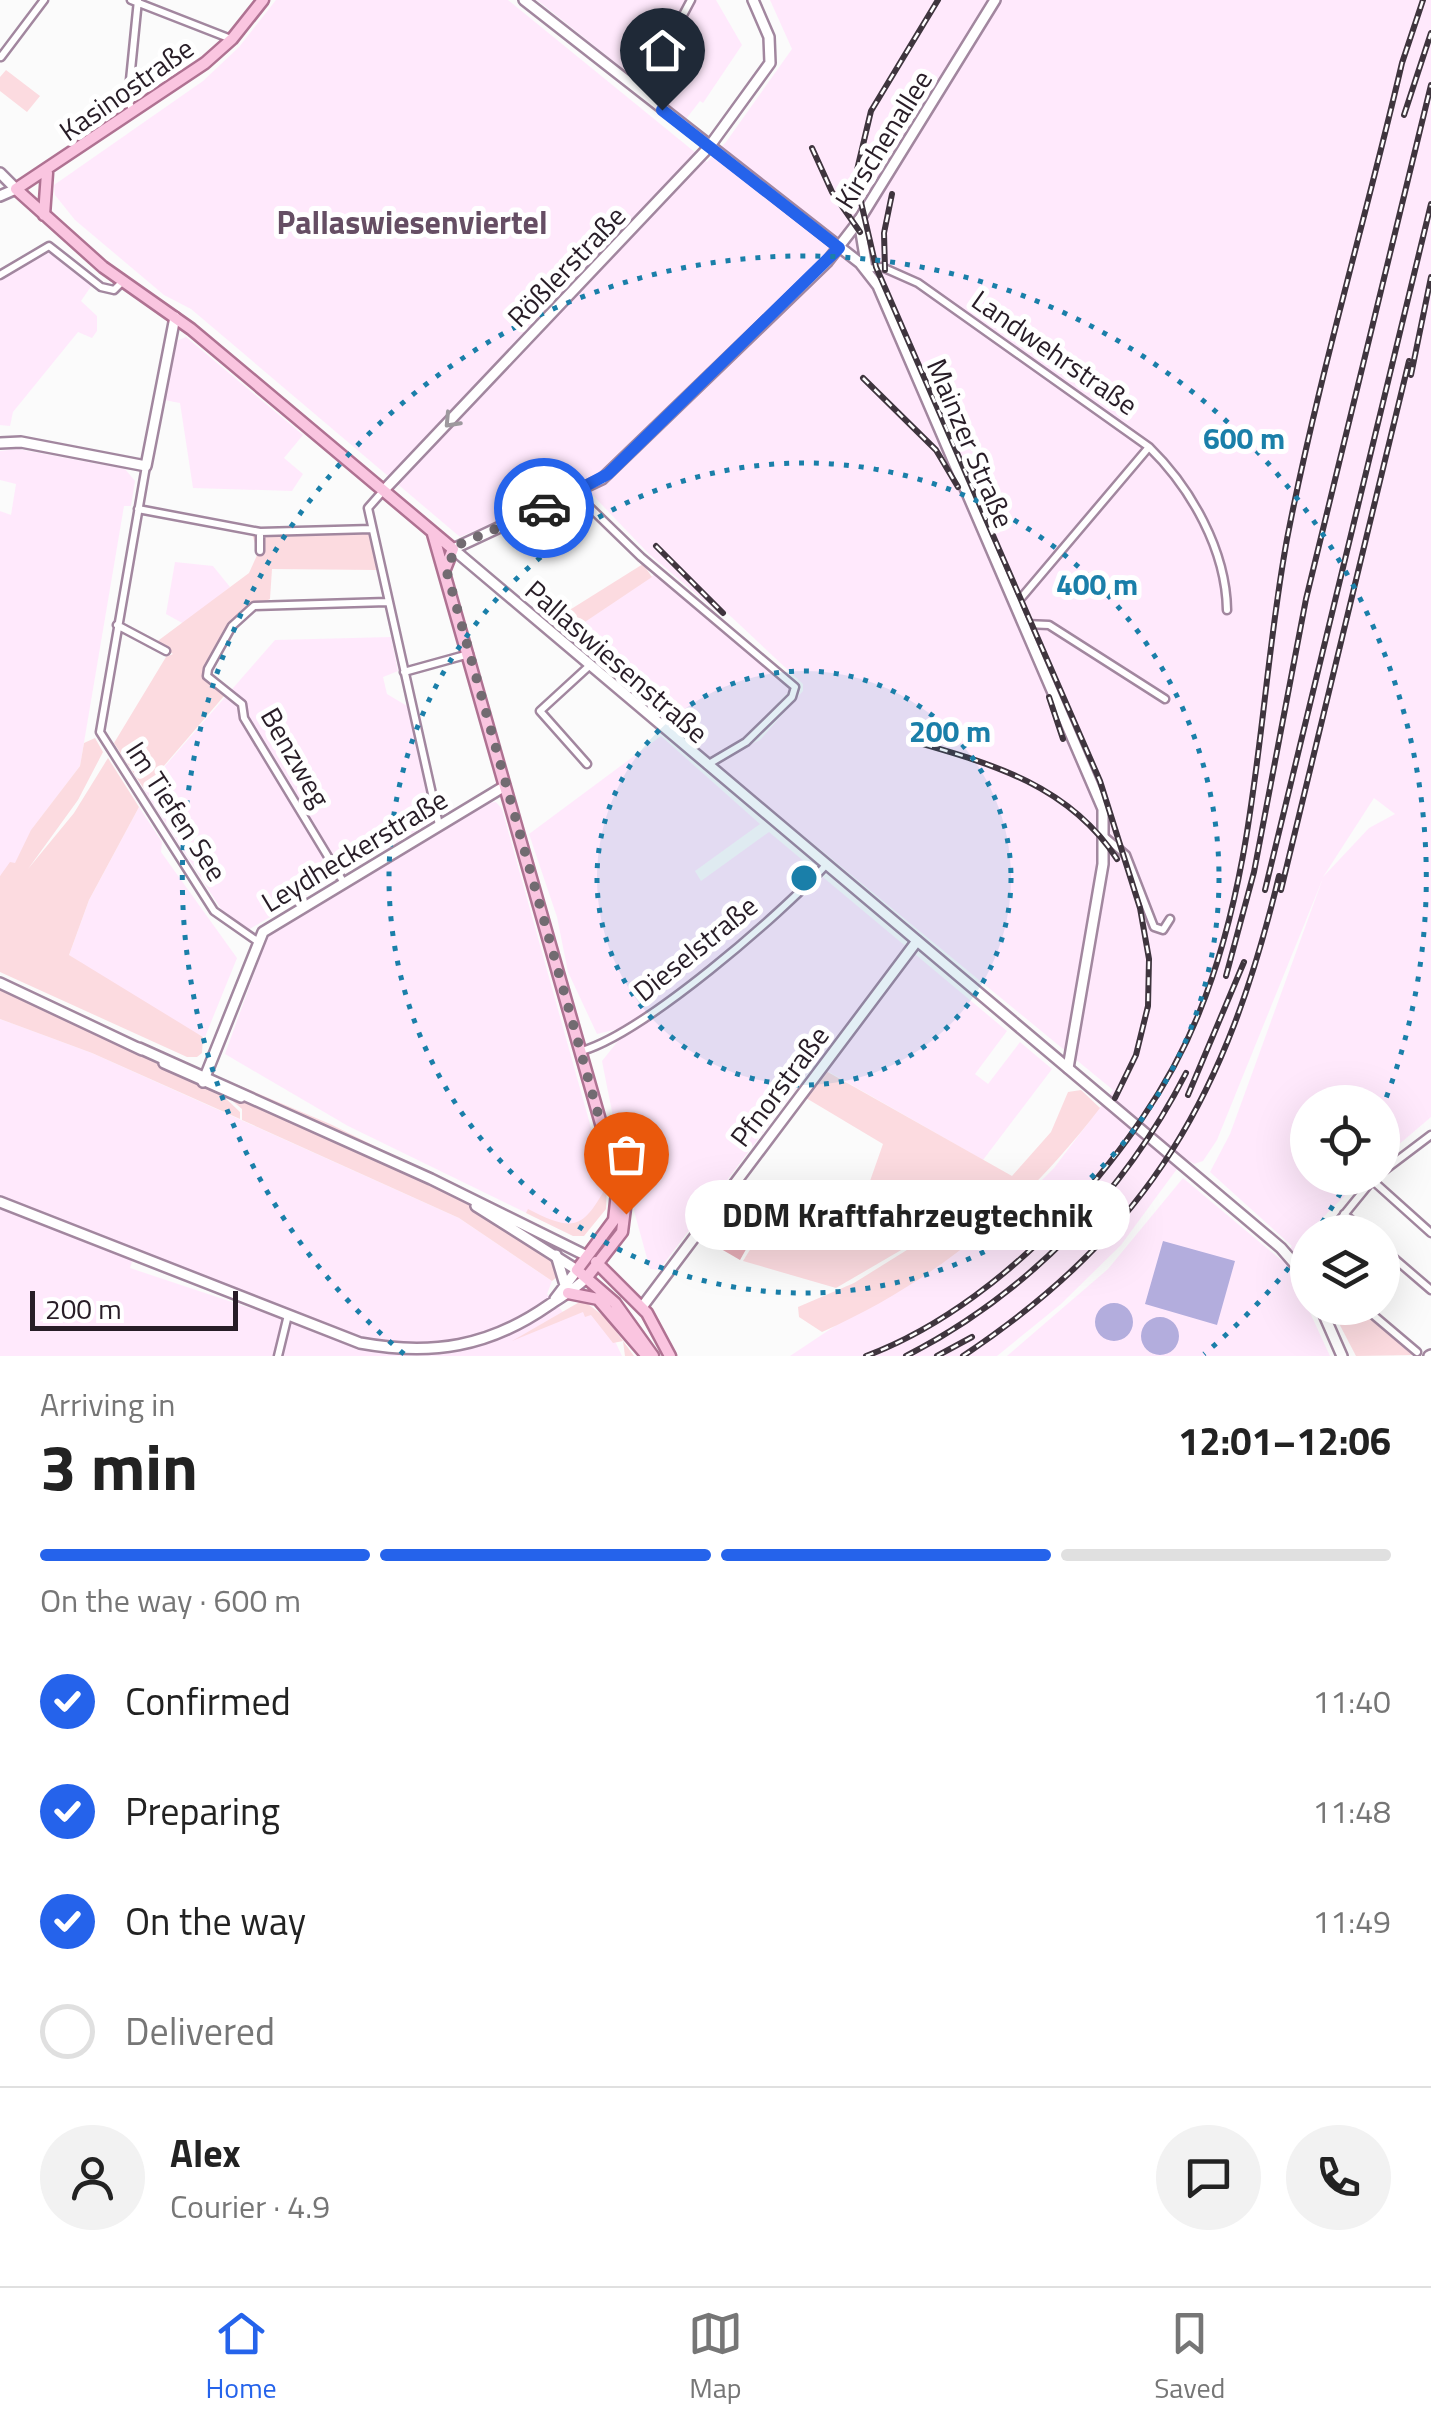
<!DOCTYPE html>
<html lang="en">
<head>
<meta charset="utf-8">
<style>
	body { margin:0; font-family:"Titillium Web",sans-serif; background:#f2f2f2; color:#222; height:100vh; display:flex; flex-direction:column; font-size:38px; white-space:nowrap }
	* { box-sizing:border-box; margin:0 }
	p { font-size:32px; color:#767676 }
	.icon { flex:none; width:55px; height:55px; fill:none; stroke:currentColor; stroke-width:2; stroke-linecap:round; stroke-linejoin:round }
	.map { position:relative; height:1356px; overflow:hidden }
	.details { display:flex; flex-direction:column; background:#fff; flex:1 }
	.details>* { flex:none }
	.controls { position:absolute; left:1290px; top:1085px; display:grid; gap:20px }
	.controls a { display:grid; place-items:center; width:110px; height:110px; border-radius:50%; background:#fff; box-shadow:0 10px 40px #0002; font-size:50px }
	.scale { position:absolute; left:30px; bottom:25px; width:208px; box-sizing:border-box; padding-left:10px; border:5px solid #281d27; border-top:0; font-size:28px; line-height:35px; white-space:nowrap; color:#281d27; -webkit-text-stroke:8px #fff; paint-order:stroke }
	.pin { position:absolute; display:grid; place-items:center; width:85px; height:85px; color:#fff; margin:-102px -42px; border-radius:50% 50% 50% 0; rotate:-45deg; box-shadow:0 0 10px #0007 }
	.pin .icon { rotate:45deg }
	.courier { position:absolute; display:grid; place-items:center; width:100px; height:100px; margin:-50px; border:8px solid #2563eb; border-radius:50%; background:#fff; color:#222; box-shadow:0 2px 12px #0007 }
	.bubble { position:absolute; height:70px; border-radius:35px; background:#fff; box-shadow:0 10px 40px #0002; font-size:32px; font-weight:700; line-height:70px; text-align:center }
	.overview em { font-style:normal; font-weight:700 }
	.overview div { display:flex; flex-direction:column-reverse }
	.overview { display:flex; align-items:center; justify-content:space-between; height:170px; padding:0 40px }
	h1 { font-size:65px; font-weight:700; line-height:75px }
	.bar { display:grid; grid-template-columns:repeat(4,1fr); gap:15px 10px; align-content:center; height:120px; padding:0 40px }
	.bar i { height:12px; border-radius:8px; background:#e0e0e0 }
	.bar .selected { background:#2563eb }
	.bar p { grid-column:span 4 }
	.line { display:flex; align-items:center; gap:25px; padding:0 40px; border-top:2px solid #e0e0e0 }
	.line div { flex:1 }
	.round { display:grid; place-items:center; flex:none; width:105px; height:105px; border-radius:52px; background:#f2f2f2 }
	ol { padding:0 40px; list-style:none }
	li { display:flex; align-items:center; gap:30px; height:110px }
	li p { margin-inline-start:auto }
	li .icon { padding:10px; border-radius:50%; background:#2563eb; color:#fff; stroke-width:4 }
	li:last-child { color:#767676 }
	li i { width:55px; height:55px; border:5px solid #e0e0e0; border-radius:50% }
	.menu { display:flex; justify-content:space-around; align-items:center; height:140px; border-top:2px solid #e0e0e0; background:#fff; font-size:28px; color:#767676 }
	.menu a { display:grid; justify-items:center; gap:5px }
	.menu .selected { color:#2563eb }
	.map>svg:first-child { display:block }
	.built { fill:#ffe9fc; fill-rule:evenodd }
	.green { fill:#fcdbe0 }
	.forest { fill:#e7aeb8 }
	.water { fill:#b3addd }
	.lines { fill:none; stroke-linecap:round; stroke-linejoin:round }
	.minor-casing { stroke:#a2879f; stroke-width:11 }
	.tertiary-casing { stroke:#a2879f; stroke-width:14 }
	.secondary-casing { stroke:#a2879f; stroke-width:14 }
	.primary-casing { stroke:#af7292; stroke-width:15 }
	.minor { stroke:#fff; stroke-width:6 }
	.tertiary { stroke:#fff; stroke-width:9 }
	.secondary { stroke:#fff; stroke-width:9 }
	.primary { stroke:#fac5e0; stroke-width:10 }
	.rail-casing { stroke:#3f353e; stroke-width:6 }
	.rail { stroke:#fff; stroke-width:2.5; stroke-dasharray:8; stroke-linecap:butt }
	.oneway { stroke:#9e999e }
	.done { stroke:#726b71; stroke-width:10; stroke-dasharray:0 18 }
	.route { stroke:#2563eb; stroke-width:12 }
	.ring { fill:none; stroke:#1a7fa9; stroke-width:5; stroke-dasharray:5 10 }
	.labels { text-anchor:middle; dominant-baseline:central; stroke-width:10; stroke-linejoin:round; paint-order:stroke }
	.street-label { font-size:28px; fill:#281d27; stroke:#fff }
	.quarter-label { font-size:32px; font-weight:bold; fill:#664e64; stroke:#fff }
	.centre { fill:#1a7fa9; stroke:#fff; stroke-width:5 }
	.ring-label { font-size:30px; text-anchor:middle; font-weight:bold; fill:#1a7fa9; stroke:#fff; stroke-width:10; stroke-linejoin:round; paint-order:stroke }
</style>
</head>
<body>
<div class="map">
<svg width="1431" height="1356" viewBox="0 0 1431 1356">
	<rect width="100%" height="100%" fill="#fbfbfb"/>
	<!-- built -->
	<path class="built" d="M276 0H508L707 162 726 142 792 49 770 0H1431V1117L1383 1158 1382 1102H1308V1178H1363L1308 1232 1288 1265 1330 1356H1007L1108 1269 1183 1178 1281 1260 1292 1246 1210 1172 1230 1134 1323 878 1217 1140 1203 1161 1194 1164 1185 1158 1121 1245 1061 1304 997 1356H790L1018 1204 1054 1168 1113 1090 714 762 760 740 803 691V684L725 611 721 615 649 554 582 484 460 537 191 309 164 295 75 220 55 195 54 185 203 81 239 47ZM1374 798 1395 814 1369 828 1323 877Z
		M537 0H716L742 45 703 103 700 101 686 119Z
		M50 250 92 285 81 301 97 316V331L92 338 78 332 13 412 10 426 0 425V280Z
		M186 337 303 435 284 458 303 474 292 491 193 488 180 403 164 400 174 342Z
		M18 449 125 469 135 481 131 506H124L80 766 32 829 15 864 0 876V511L11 515 16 484 0 480V451Z
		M175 562 213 566 230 587 184 624 166 614Z
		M655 574 791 689 743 740 709 758 653 711 663 699 662 689 641 672 625 687 564 636Z
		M391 637 398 671 383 677 387 694 407 706 433 821 248 930 221 909 144 790 275 640Z
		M661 736 760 824 695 871 701 881 769 832 1007 1031 975 1074 988 1084 1020 1042 1052 1069 983 1160 815 1064 659 1270 650 1269 625 1178 602 1061 630 1026 597 1034 568 972 557 917 529 834Z
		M496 802 502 809 607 1185 590 1224 559 1229 348 1126 225 1054 268 935 487 803Z
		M139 807 162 842 161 852 237 958 205 1037 178 1026 69 955 89 900Z
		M0 1019 92 1053 459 1218 552 1281 547 1294 563 1312 586 1307 614 1339 622 1356H0ZM133 1259 334 1336 130 1268Z"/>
	<!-- green -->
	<path class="green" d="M6 70 40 96 27 112 0 91V77Z
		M369 532 378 570 272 569 270 599 240 613 205 675 224 696 144 789 114 743 166 657 173 654 155 643 249 573 258 553 252 534Z
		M643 564 652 577 567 634 559 627 568 611Z
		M95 738 103 752 78 800 28 869 74 813 108 758 139 807 89 900 69 955 203 1037 202 1053 197 1057H187L0 972V876L10 862 15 863 31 830 80 766 84 743Z
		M0 988 218 1091 240 1112V1119L92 1053 0 1019Z
		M826 1071 1012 1176 1051 1132 1068 1092 1081 1090 1100 1108C1024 1207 936 1281 822 1332L799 1317 798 1307 854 1283 955 1220 870 1181 883 1144 806 1098Z
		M231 1082 330 1124 578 1246 228 1083Z
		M223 1093 415 1177 484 1213 552 1257 557 1277 552 1281 459 1218 242 1120V1109Z
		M868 1183 951 1221 836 1288 743 1261 756 1240C785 1245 802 1242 828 1230L825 1207 843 1214 856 1211Z
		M607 1185 606 1209 584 1236H573L526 1213 528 1209C573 1232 583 1230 607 1185Z
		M583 1300 607 1319 634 1356H625L623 1341 613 1343 591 1315 585 1317 583 1312 512 1341Z
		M1331 1308H1348L1364 1321 1368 1317 1414 1355 1356 1356Z"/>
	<!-- forest -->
	<path class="forest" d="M745 1193 762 1204 737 1215 730 1229 734 1234 754 1217H762L775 1203 789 1210 795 1227 783 1242 768 1235 764 1240 753 1237 740 1260 709 1242 720 1231 735 1196Z"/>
	<!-- water -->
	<path class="water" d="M1163 1241 1235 1261 1217 1325 1145 1304Z
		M1095 1322a19 19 0 1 1 38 0a19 19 0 1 1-38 0Z
		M1141 1336a19 19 0 1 1 38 0a19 19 0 1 1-38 0Z"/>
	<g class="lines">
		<!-- minor casing -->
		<g class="minor-casing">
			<path id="minor" d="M131 0 231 39
				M1 57 44 0
				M642 92 691 0
				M133 112 128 100 138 0
				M867 269 882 267 918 283 1149 447C1191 488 1226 550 1227 610
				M0 275 49 246 101 287 114 290 122 282
				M146 466 100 732 214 911 257 941
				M383 491 368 508 439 825
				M576 494 641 557 795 687 792 697 746 742 707 765
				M138 509 260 532 372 529
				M260 551V532
				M1016 604 1149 447
				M1025 624 1049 625 1165 699
				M117 625 166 651
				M404 672 469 654
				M587 764 540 711 588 667
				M1105 837 1126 855 1154 927 1163 930 1170 919
				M344 883 244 718 242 704 207 676 208 669 232 626 254 606 387 602
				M582 1051C645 1032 779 916 826 865
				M1382 1172 1431 1135
				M1372 1180 1431 1233
				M1344 1214 1365 1232
				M1330 1232 1374 1178
				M1382 1248 1431 1290
				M1365 1308 1417 1352
				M278 1356 288 1315"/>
		</g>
		<!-- tertiary casing -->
		<g class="tertiary-casing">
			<path id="tertiary" d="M524 0 860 263 878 286 1103 809V864L1068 1068
				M0 173 16 189
				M859 220 867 269
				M0 443 21 442 146 466 175 317
				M384 490 709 147 770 63 769 37 753 0
				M203 1082 263 932 505 786
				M0 1202 360 1343C432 1356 489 1347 549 1305 562 1296 576 1289 587 1277
				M556 1255 565 1285
				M555 1299 577 1270
				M642 1307 917 941
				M1429 1356 1431 1355"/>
		</g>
		<!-- secondary casing -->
		<g class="secondary-casing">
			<path id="secondary" d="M995 0 858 222 827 262 602 479 453 549 1281 1248 1308 1279
				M0 196 16 189
				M0 983 142 1050
				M139 1048 431 1179 587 1256
				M164 1063 241 1097
				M476 1206 577 1270
				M1321 1308 1342 1356"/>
		</g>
		<!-- primary casing -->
		<g class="primary-casing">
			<path id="primary" d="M263 0 232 39 205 63 16 189 103 267 191 329 453 549 445 569
				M44 215 47 173
				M433 534 625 1208 622 1232 587 1277
				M617 1193 614 1220 577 1270 615 1303 653 1356
				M596 1262 647 1313 670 1356
				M568 1293 598 1299 647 1356"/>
		</g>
		<!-- minor -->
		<use href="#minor" class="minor"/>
		<!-- tertiary -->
		<use href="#tertiary" class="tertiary"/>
		<!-- secondary -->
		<use href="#secondary" class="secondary"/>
		<!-- primary -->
		<use href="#primary" class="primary"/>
		<!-- rail casing -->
		<g class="rail-casing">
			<path id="rail" d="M1404 115 1431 33
				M812 148 832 192 860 232
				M857 170 871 111 938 0
				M857 185 876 267 1100 781 1140 908 1149 959 1148 1006 1136 1055 1115 1098
				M885 270 884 233 892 194
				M1411 375 1431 277
				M863 378 936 450 958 487
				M656 546 723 613
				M1049 697 1063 739
				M909 740C989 763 1068 784 1117 859
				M1265 890 1431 204
				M1281 890 1409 361
				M1226 976 1254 872 1306 599 1431 85
				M1188 1095 1244 962
				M866 1356C941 1328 1013 1272 1067 1213 1121 1153 1169 1088 1199 1013 1260 863 1258 696 1287 539 1318 379 1365 222 1402 63L1423 0
				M906 1356C1027 1294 1124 1194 1186 1073
				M937 1356 972 1337
				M963 1356C1152 1230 1227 1092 1279 876"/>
		</g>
		<!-- rail -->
		<use href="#rail" class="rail"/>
	</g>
	<!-- one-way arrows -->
	<defs><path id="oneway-chevron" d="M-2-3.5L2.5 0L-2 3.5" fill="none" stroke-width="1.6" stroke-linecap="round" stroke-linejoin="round" transform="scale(2.5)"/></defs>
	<use class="oneway" href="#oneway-chevron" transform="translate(451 421) rotate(133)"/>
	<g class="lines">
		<!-- done -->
		<path class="done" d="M544 508 458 545 446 569 626 1214"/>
		<!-- route -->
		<path class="route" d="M544 508 608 474 839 248 662 110"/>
	</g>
	<!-- distance rings -->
	<circle cx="804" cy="878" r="207" fill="#1a7fa9" fill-opacity=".12"/>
	<g class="ring">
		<circle cx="804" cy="878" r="207"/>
		<circle cx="804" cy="878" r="415"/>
		<path d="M1348 1180A622 622 0 0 1 1317 1230M1307 1244A622 622 0 0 1 1204 1354M404 1354A622 622 0 1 1 1383 1106"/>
	</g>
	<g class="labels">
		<!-- street labels -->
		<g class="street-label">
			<text transform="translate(126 89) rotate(-35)">Kasinostraße</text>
			<text transform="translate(883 139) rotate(-58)">Kirschenallee</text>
			<text transform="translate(566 266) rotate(-46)">Rößlerstraße</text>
			<text transform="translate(1055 352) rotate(35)">Landwehrstraße</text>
			<text transform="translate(971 443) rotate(67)">Mainzer Straße</text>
			<text transform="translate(617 661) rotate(41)">Pallaswiesenstraße</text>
			<text transform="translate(296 757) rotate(60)">Benzweg</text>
			<text transform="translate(177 811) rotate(57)">Im Tiefen See</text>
			<text transform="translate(354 850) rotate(-31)">Leydheckerstraße</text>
			<text transform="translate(695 948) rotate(-39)">Dieselstraße</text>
			<text transform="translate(779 1086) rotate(-53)">Pfnorstraße</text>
		</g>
		<!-- quarter labels -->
		<g class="quarter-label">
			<text x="412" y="222">Pallaswiesenviertel</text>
		</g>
	</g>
	<circle cx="804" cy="878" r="15" class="centre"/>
	<g class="ring-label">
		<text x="1244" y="449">600 m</text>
		<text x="1097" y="595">400 m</text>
		<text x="950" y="742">200 m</text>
	</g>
</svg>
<div class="controls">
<a><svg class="icon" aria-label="locate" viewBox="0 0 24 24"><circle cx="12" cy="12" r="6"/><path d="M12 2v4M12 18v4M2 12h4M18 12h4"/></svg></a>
<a><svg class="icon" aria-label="layers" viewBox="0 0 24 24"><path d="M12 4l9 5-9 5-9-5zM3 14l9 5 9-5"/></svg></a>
</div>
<div class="scale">200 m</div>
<div class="pin" style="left:626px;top:1214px;background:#ea580c"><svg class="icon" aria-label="bag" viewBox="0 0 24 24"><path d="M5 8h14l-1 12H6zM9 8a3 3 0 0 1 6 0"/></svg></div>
<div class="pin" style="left:662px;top:110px;background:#1f2937"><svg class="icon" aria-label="home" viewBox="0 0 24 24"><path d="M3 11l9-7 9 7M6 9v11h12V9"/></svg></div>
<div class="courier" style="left:544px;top:508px"><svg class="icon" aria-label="car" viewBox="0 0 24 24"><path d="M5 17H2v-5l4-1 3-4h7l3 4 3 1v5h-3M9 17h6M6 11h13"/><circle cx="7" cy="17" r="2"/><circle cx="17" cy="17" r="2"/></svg></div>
<div class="bubble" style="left:685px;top:1180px;width:445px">DDM Kraftfahrzeugtechnik</div>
</div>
<section class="details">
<div class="overview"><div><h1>3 min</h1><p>Arriving in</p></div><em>12:01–12:06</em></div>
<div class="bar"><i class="selected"></i><i class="selected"></i><i class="selected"></i><i></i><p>On the way · 600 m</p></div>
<ol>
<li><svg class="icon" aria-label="check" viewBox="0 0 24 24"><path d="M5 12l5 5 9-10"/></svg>Confirmed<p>11:40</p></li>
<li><svg class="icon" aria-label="check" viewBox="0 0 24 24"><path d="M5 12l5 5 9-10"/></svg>Preparing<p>11:48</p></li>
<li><svg class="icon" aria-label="check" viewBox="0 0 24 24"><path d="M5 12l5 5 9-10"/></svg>On the way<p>11:49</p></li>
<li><i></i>Delivered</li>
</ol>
<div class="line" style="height:180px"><a class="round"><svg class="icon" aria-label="person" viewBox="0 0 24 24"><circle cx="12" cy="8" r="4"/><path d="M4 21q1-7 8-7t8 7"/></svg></a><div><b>Alex</b><p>Courier · 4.9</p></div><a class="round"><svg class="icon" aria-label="chat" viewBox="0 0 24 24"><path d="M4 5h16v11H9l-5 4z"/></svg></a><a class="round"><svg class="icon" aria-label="phone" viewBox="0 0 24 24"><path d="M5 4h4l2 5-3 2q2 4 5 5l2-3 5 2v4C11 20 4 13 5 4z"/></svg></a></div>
</section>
<nav class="menu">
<a class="selected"><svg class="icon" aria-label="home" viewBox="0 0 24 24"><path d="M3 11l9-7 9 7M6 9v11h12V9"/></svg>Home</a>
<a><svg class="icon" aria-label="map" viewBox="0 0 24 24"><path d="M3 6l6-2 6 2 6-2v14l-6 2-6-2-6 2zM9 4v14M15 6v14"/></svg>Map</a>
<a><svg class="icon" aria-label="saved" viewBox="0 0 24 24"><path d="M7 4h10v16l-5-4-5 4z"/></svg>Saved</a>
</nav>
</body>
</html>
